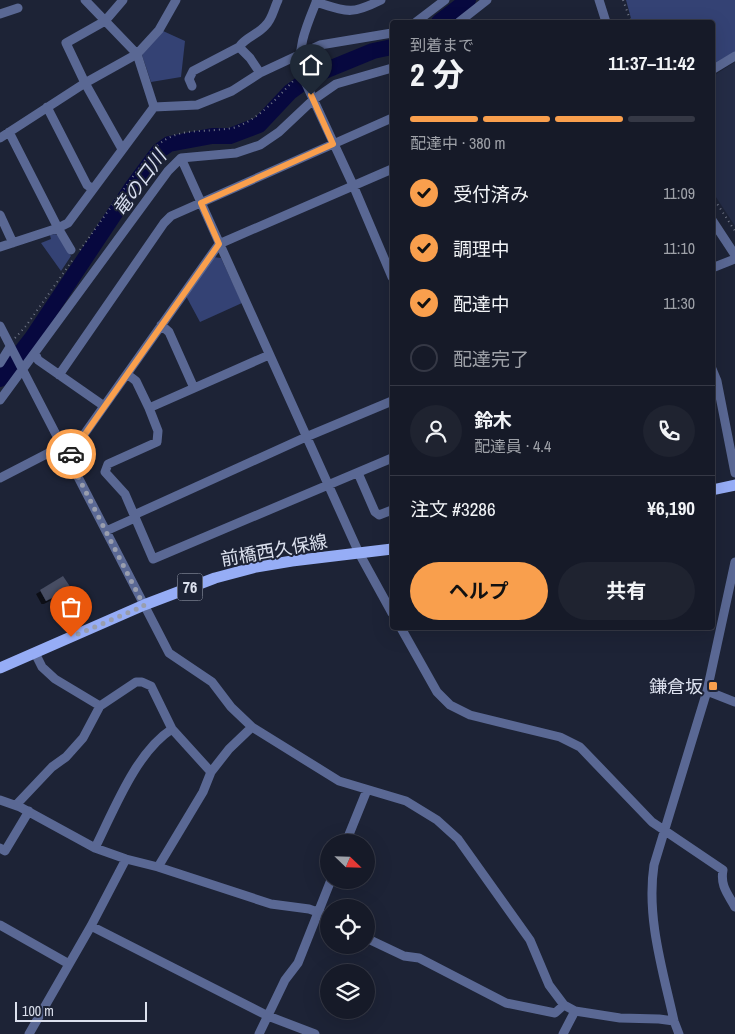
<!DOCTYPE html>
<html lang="ja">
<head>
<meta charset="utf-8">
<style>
	body { margin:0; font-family:"Archivo Narrow","Noto Sans JP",sans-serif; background:#1f2330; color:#f1f3f6; height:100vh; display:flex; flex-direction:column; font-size:19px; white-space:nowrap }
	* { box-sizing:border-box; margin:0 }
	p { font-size:16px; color:#9ea1a8 }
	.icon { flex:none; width:28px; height:28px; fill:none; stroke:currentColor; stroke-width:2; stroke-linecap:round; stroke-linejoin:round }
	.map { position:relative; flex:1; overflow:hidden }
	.sheet { position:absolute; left:390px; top:20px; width:325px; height:610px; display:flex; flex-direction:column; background:#161a28; border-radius:5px; box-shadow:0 5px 20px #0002,0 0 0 1px #353845 }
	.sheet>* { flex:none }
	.needle { width:32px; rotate:113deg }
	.fabs { position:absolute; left:320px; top:834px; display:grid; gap:10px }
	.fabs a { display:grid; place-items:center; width:55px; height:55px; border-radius:50%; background:#161a28; box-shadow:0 5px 20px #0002,0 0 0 1px #353845; font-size:25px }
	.scale { position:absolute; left:15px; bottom:12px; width:132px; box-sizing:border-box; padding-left:5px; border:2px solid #dce1ee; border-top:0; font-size:14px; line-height:18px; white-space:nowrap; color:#dce1ee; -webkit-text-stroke:4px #1d2336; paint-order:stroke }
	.pin { position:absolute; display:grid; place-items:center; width:42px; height:42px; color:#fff; margin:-51px -21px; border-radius:50% 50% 50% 0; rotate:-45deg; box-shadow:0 0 5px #0007 }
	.pin .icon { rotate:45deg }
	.courier { position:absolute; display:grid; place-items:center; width:50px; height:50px; margin:-25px; border:4px solid #f99f4d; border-radius:50%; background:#fff; color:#222; box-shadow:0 1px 6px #0007 }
	.overview em { font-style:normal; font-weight:700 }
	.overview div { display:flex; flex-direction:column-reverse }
	.overview { display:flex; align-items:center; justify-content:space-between; height:85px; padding:0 20px }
	h1 { font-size:32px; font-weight:700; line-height:38px }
	.bar { display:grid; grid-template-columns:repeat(4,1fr); gap:8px 5px; align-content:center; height:60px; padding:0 20px }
	.bar i { height:6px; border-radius:4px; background:#353845 }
	.bar .current { background:#f99f4d }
	.bar p { grid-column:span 4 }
	.line { display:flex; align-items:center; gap:12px; padding:0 20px; border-top:1px solid #353845 }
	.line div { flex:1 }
	.round { display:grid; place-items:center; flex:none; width:52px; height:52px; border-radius:26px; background:#1f2330 }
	ol { padding:0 20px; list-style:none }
	li { display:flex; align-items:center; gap:15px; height:55px }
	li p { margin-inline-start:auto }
	li .icon { padding:5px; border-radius:50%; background:#f99f4d; color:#111; stroke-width:4 }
	li:last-child { color:#9ea1a8 }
	li i { width:28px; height:28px; border:2px solid #353845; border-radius:50% }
	.cta { display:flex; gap:10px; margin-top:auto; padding:10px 20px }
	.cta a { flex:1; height:58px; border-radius:30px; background:#f99f4d; color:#111; font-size:20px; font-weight:700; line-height:58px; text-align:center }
	.cta a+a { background:#1f2330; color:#f1f3f6 }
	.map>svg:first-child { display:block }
	.built { fill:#242c46 }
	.green { fill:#344274 }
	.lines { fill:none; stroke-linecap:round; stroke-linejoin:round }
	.river { stroke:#07083f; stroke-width:16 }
	.building { fill:#464d63; filter:url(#shadow) }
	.path { stroke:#737889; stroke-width:2; stroke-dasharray:1 4; stroke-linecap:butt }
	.minor { stroke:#5a6894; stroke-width:9 }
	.major { stroke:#96adf6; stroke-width:11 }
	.done { stroke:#999eae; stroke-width:5; stroke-dasharray:0 9 }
	.route { stroke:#f99f4d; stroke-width:6 }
	.poi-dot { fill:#f99f4d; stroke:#1d2336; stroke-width:2 }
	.labels { text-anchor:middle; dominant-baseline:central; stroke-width:4; stroke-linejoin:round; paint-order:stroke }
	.shield { fill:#1d2336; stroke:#a3a8b7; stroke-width:1 }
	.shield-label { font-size:16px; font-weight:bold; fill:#dce1ee }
	.street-label { font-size:18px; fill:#dce1ee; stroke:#1d2336 }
	.poi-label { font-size:18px; fill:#dce1ee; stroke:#1d2336; text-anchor:end }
	.water-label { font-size:19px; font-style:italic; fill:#d7ddef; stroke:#1d2336 }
</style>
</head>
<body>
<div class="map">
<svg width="735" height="1034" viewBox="0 0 735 1034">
	<defs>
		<filter id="shadow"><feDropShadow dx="-4" dy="4" stdDeviation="0" flood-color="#0009"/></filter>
	</defs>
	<rect width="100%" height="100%" fill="#1d2336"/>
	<!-- built -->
	<path class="built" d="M735 62V226L712 191 713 76Z"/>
	<!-- green -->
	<path class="green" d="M626 0H735V53L713 66 712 22H632Z
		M163 31 185 41 181 77 151 82 142 55 144 50Z
		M55 234 59 236 71 256 61 271 41 243 51 239 50 235Z
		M213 257 221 258 242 303 200 322 186 296Z"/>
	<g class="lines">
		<!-- river -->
		<path class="river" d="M439 22 468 0
			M0 379 32 338 133 186 159 151 169 144 212 136H230L259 125 290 92 312 76 373 51 392 47"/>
	</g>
	<!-- building -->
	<path class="building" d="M63 576 71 588 46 601 40 590Z"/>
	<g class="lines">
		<!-- path -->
		<path class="path" d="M623 0 631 22
			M712 196 735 231
			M80 250 150 153C170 130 188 132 216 130 224 129 232 129 239 126 262 116 278 97 295 79
			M15 338 26 326 74 258"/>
		<!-- minor -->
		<path class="minor" d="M85 0 137 54 154 107
			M317 0C307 25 296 48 302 75L353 185 392 277
			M599 0 606 22
			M316 2C348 12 351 15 381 0
			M0 14 18 8
			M416 22 445 0
			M459 22 487 0
			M239 47 250 58 260 73
			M712 70 735 56
			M192 86 189 79 193 71 239 47C246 37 257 35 265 26 272 20 274 8 278 0
			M47 107 87 185 93 189
			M154 107 197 105 232 91 260 73 320 45 392 33
			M9 132 58 228 71 250
			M0 138 85 83 137 54 159 30 176 0
			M122 149 85 83 66 43 105 21 123 0
			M181 158 359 553 392 613
			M0 215 13 243
			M712 220 735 255
			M0 247 58 228 68 223 154 107
			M712 268 735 259
			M161 325 169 332 194 388
			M0 326 169 653 212 682 231 707 252 727 339 781 406 801 437 820 458 839 530 940 549 985 564 1005 575 1011 620 1018 659 1019 674 1021
			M35 353 38 360 104 406
			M0 363 10 347
			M712 369 717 381 735 473
			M127 374 136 381 149 408 158 431 157 442 108 464 105 472 125 494 153 559 392 458
			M59 375 164 223 171 216 392 118
			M0 400 168 171 181 158 236 153 260 145 279 132 313 100 336 84 392 68
			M149 408 269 355
			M68 457 219 244 392 169
			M358 473 375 512 379 515 392 510
			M0 478 62 446
			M134 515 306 437 392 401
			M106 531 135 518
			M401 628 437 692 450 705 470 715 560 737 580 747 652 822 723 870C720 886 728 894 735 907
			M35 653 42 667 55 679 100 706
			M707 691 735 702
			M0 800 20 807 95 848 126 859 158 867 271 904 309 909 329 916
			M16 805 52 767 66 757 83 738 100 706 136 682H142L151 686 172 729 211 772
			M346 842 367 790
			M0 848 5 851 29 811
			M95 848C114 810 136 752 172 729
			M158 867 203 792 211 772 229 749 252 727
			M0 925 69 964
			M91 926 268 1016 315 1034
			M366 938 404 956 419 958 506 1003 555 1013 564 1005
			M29 1034 91 926 126 859
			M259 1034 285 980 298 963 331 880
			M563 1034 575 1011
			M679 1034 674 1021C663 971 646 917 654 865L707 691 735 562"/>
		<!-- major -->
		<path class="major" d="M712 490 735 485
			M0 668 144 605 215 578 256 567 292 561 392 549"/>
	</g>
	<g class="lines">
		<!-- done -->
		<path class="done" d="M71 454 68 457 144 606 71 637"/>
		<!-- route -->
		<path class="route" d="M71 454 219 244 201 203 333 144 311 95"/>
	</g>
	<!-- markers -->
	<rect class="poi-dot" x="708" y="681" width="10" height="10" rx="2.5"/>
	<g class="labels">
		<!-- shield labels -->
		<rect class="shield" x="177.5" y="573.5" width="25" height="27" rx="4"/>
		<g class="shield-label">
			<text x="190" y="587">76</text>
		</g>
		<!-- street labels -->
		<g class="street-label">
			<text transform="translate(274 550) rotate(-10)">前橋西久保線</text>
		</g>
		<!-- poi labels -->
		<g class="poi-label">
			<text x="703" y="686">鎌倉坂</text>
		</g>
		<!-- water labels -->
		<g class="water-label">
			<text transform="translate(139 183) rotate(-54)">竜の口川</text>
		</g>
	</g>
</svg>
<div class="fabs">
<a><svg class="needle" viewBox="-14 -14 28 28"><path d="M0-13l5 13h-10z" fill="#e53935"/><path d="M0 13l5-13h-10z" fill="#9ea1a8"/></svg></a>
<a><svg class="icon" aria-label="locate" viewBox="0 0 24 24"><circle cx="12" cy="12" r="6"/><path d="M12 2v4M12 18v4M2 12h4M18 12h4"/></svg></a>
<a><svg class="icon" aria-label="layers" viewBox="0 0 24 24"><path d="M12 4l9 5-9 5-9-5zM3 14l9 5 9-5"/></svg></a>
</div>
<div class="scale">100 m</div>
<div class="pin" style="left:71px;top:637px;background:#ea580c"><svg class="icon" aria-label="bag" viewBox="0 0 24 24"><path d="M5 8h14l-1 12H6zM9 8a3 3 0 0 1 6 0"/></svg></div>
<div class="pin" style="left:311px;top:95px;background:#1f2937"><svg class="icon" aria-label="home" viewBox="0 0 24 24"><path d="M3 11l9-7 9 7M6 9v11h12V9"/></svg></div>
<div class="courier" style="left:71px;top:454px"><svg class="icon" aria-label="car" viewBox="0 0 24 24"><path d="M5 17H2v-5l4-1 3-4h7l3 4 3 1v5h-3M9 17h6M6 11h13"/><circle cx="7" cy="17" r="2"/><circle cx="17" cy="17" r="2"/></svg></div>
<section class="sheet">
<div class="overview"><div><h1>2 分</h1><p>到着まで</p></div><em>11:37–11:42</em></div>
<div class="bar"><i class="current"></i><i class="current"></i><i class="current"></i><i></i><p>配達中 · 380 m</p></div>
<ol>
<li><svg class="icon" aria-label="check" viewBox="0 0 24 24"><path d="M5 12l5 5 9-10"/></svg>受付済み<p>11:09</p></li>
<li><svg class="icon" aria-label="check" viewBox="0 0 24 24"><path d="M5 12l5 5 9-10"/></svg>調理中<p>11:10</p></li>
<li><svg class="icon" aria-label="check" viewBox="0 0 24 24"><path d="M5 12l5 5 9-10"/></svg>配達中<p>11:30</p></li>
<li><i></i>配達完了</li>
</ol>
<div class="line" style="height:90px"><a class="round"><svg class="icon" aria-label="person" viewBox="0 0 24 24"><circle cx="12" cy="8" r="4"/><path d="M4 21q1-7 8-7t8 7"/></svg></a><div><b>鈴木</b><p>配達員 · 4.4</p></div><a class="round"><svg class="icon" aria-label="phone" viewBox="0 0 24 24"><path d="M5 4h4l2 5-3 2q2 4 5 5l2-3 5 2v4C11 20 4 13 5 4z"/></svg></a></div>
<div class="line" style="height:65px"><div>注文 #3286</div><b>¥6,190</b></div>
<div class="cta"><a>ヘルプ</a><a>共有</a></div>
</section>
</div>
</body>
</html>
